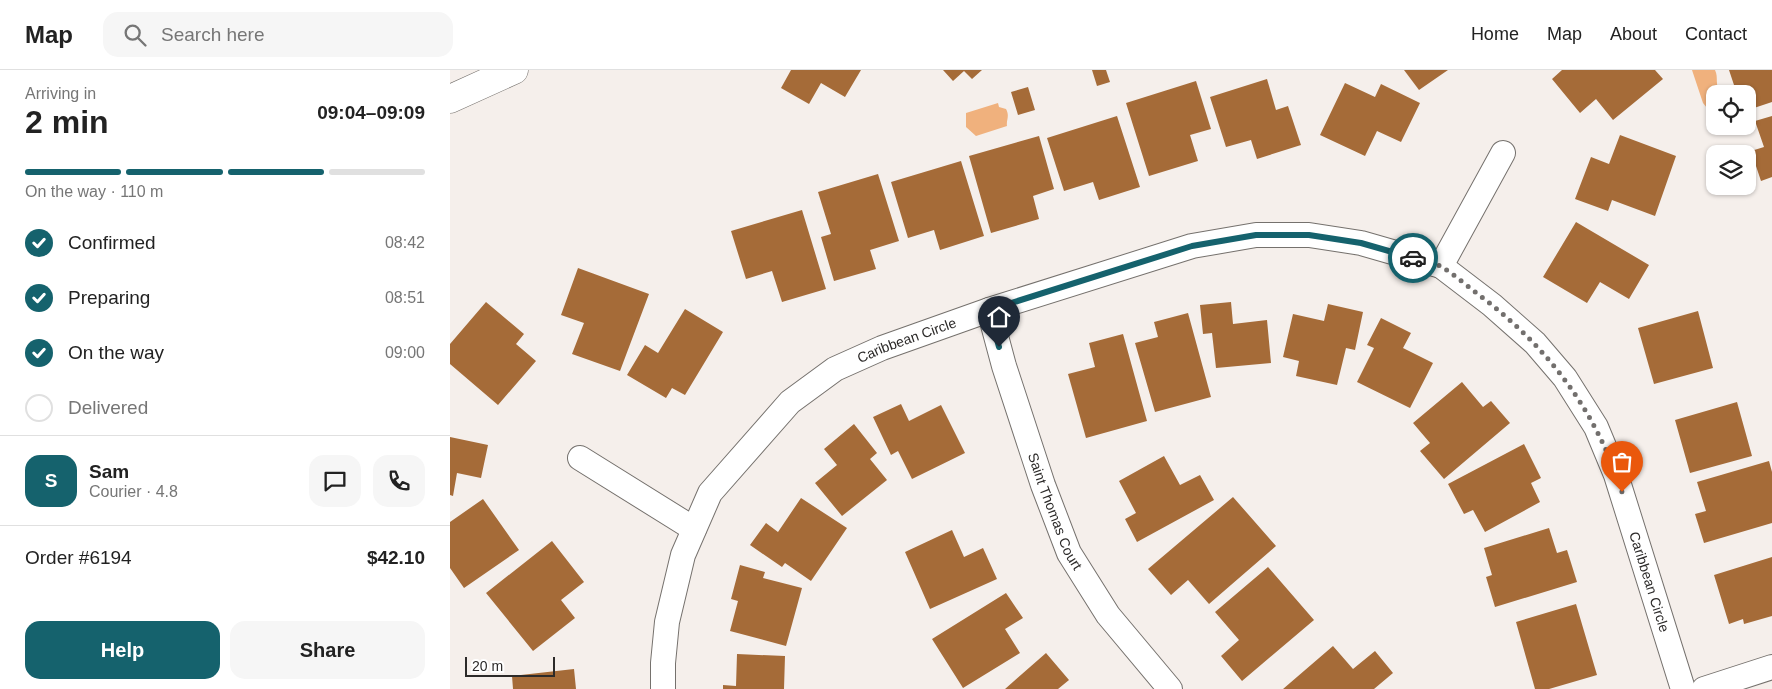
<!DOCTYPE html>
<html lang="en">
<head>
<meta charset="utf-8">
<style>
	body { margin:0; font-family:Arial,sans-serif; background:#f6f6f6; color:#222; height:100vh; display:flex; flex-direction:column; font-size:19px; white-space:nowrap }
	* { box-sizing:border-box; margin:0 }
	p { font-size:16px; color:#767676 }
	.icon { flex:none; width:28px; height:28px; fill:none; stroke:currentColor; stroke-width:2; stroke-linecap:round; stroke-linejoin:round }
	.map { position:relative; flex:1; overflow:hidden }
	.sheet { display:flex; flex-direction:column; background:#fff; width:450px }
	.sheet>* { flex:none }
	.buttons { position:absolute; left:1256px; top:15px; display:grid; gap:10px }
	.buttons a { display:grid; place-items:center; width:50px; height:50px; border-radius:10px; background:#fff; box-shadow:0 1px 4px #0004; font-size:25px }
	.scale { position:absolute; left:15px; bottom:12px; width:90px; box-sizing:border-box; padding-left:5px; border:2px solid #2c2a29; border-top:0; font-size:14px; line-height:18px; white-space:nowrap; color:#2c2a29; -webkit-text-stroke:4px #fff; paint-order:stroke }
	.pin { position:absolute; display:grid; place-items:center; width:42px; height:42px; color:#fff; margin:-51px -21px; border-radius:50% 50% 50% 0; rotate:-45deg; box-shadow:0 0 5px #0007 }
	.pin .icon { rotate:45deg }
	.courier { position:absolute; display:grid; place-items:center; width:50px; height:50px; margin:-25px; border:4px solid #15626d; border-radius:50%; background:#fff; color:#222; box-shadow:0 1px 6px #0007 }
	.head em { font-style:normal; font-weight:700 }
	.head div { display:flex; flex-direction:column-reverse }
	.head { display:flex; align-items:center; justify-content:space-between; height:85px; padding:0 25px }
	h1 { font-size:32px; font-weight:700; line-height:38px }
	.bar { display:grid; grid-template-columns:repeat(4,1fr); gap:8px 5px; align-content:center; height:60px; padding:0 25px }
	.bar i { height:6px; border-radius:4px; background:#e0e0e0 }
	.bar .selected { background:#15626d }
	.bar p { grid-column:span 4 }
	.line { display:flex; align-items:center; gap:12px; padding:0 25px; border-top:1px solid #e0e0e0 }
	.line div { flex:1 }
	.round { display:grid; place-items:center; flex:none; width:52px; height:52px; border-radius:15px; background:#f6f6f6 }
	ol { padding:0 25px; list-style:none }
	li { display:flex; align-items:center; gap:15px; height:55px }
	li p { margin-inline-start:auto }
	li .icon { padding:5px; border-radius:50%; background:#15626d; color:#fff; stroke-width:4 }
	li:last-child { color:#767676 }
	li i { width:28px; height:28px; border:2px solid #e0e0e0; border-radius:50% }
	.button { display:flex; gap:10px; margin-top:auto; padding:10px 25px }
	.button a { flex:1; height:58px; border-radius:15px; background:#15626d; color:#fff; font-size:20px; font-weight:700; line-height:58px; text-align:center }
	.button a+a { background:#f6f6f6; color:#222 }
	header { display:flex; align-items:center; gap:30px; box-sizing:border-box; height:70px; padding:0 25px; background:#fff; border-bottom:1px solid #e0e0e0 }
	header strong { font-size:24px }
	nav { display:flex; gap:28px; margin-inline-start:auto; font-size:18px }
	.search { width:350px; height:45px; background:#f6f6f6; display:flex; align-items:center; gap:12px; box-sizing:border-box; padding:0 18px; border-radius:15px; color:#767676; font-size:19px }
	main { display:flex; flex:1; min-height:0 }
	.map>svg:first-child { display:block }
	.water { fill:#f0b17d }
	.building { fill:#a56b38 }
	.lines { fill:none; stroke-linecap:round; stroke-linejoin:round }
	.street-casing { stroke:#75716d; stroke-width:26 }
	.secondary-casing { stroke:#75716d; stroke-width:29 }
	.street { stroke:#fff; stroke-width:24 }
	.secondary { stroke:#fff; stroke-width:28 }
	.done { stroke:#726f6d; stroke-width:5; stroke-dasharray:0 9 }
	.route { stroke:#15626d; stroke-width:6 }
	.labels { text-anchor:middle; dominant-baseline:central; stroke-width:4; stroke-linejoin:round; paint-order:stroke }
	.street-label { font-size:14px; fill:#2c2a29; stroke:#fff }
</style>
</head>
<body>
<header>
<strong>Map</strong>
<div class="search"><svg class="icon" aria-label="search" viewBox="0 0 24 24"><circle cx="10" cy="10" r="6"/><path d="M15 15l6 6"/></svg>Search here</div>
<nav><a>Home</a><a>Map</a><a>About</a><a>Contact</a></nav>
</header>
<main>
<section class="sheet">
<div class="head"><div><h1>2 min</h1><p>Arriving in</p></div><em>09:04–09:09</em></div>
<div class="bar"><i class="selected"></i><i class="selected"></i><i class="selected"></i><i></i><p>On the way · 110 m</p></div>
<ol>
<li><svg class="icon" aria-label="check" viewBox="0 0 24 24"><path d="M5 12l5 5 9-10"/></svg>Confirmed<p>08:42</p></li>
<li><svg class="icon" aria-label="check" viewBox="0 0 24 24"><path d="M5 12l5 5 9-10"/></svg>Preparing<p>08:51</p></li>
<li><svg class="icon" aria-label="check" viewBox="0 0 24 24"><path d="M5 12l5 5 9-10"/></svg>On the way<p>09:00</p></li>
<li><i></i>Delivered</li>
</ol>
<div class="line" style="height:90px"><b class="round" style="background:#15626d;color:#fff">S</b><div><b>Sam</b><p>Courier · 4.8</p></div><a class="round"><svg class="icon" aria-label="chat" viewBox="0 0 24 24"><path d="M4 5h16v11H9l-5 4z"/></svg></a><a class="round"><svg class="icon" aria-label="phone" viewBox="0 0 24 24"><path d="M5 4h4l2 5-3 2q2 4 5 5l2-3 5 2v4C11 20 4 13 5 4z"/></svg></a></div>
<div class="line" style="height:65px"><div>Order #6194</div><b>$42.10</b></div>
<div class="button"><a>Help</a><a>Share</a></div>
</section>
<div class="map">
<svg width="1322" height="619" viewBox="0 0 1322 619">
	<rect width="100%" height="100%" fill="#f5efeb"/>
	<!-- water -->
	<path class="water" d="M1242 0H1265C1269 8 1264 14 1271 24H1265V38H1257L1253 33Z
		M548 33 549 37 556 39C560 46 556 50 557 56L526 66 516 57V43Z"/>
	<!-- building -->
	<path class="building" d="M341 0H411L395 27 371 13 359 34 331 18Z
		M493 0H532L522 9 514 1 503 11Z
		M642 0H656L660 12 647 16Z
		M954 0H998L969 20Z
		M1112 0H1205L1213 9 1163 50 1146 29 1130 43 1102 9Z
		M1279 0H1322V32L1298 40V24H1287Z
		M817 9 826 40 838 36 851 75 807 89 801 70 776 77 760 27Z
		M746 11 761 59 740 65 748 91 699 106 676 33Z
		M895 13 925 27 931 14 970 33 951 72 927 61 915 86 870 65Z
		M578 17 585 40 568 45 561 22Z
		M667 46 690 117 649 130 643 112 614 121 597 68Z
		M1322 46V107L1311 111 1301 81 1314 77 1305 51Z
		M1170 65 1226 86 1205 146 1162 130 1158 141 1125 129 1141 87 1159 94Z
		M589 66 604 119 583 126 589 149 541 163 519 86Z
		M511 91 534 166 490 180 484 160 458 168 441 112Z
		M428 104 449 171 420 180 426 199 384 211 371 167 381 164 368 122Z
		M352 140 376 219 332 232 322 201 296 209 281 161Z
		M1126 152 1199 195 1179 229 1150 212 1137 233 1093 207Z
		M128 198 199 224 170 301 122 284 134 253 111 245Z
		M36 232 74 264 66 274 86 291 48 335 0 294V274Z
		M781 232 783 254 817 250 821 293 766 298 762 263 753 264 750 235Z
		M878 234 913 242 905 280 896 278 887 315 846 306 849 291 833 287 843 244 874 251Z
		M235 239 273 262 235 325 222 318 216 328 177 305 195 275 208 283Z
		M1248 241 1263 298 1204 314 1188 258Z
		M738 243 761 327 705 342 685 273 708 267 704 252Z
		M931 248 961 263 953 278 983 293 960 338 907 312 924 278 917 275Z
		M673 264 697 351 636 368 618 304 645 297 639 273Z
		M1012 312 1033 337 1041 331 1060 353 994 409 970 381 980 373 963 353Z
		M1287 332 1302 386 1240 403 1225 350Z
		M451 334 459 351 491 335 515 383 462 409 448 381 441 385 423 347Z
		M404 354 427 383 420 389 437 410 392 446 365 413 387 395 374 379Z
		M0 367 38 375 31 408 7 403 3 426 0 425Z
		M1074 374 1091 408 1081 413 1090 432 1035 462 1023 440 1014 444 998 414Z
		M714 386 730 415 750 405 764 430 687 472 675 449 686 443 669 411Z
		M1319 391 1322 402V453L1254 473 1245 444 1256 441 1247 412Z
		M783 427 826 476 759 534 738 510 721 525 698 499Z
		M351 428 397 458 361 511 335 493 332 497 300 475 316 453 328 462Z
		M33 429 69 480 14 518 0 498V452Z
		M1099 458 1107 483 1117 480 1127 512 1045 537 1036 507 1042 505 1034 478Z
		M502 460 514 487 533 478 547 509 480 539 455 482Z
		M102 471 134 512 111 530 125 548 83 581 36 523Z
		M1322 487V546L1294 554 1293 549 1279 554 1264 505Z
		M290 495 315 502 313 508 352 518 336 576 280 561 288 531 281 529Z
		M818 497 864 550 792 611 771 586 789 570 765 542Z
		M556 523 573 548 555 559 570 583 513 618 482 569Z
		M1126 534 1147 605 1099 619H1085L1066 552Z
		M883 576 903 599 925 581 943 603 924 619H833Z
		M596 583 619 610 608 619H555Z
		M287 584 335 586 334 619H273V615L286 616Z
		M124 599 126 619H63L62 606Z"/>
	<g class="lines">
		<!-- street casing -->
		<g class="street-casing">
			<g id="street">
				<path d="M991 196 1053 83"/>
				<path id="s1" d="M539 240 554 296 593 415 619 483 658 545 720 619"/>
				<path d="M130 388 244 459"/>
				<path id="s2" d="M213 619V593L217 552 233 485 260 423 340 332 385 299 432 278 539 240 742 176 806 165H859L911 173 991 196 1042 235 1085 273 1115 308 1146 357 1166 405 1233 619"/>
				<path d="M1254 619 1322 597"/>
			</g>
		</g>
		<!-- secondary casing -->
		<g class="secondary-casing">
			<path id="secondary" d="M0 29 64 0"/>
		</g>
		<!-- street -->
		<use href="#street" class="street"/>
		<!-- secondary -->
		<use href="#secondary" class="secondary"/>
	</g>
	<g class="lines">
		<!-- done -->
		<path class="done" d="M963 188C972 191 984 192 992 197 1005 205 1017 216 1029 225 1097 276 1146 340 1172 422"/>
		<!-- route -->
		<path class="route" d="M549 277 539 240 742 176 806 165H859L911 173 963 188"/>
	</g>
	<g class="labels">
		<!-- street labels -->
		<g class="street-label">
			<text stroke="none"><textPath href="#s2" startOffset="458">Caribbean Circle</textPath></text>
			<text stroke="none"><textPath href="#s1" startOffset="212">Saint Thomas Court</textPath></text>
			<text stroke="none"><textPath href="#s2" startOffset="1402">Caribbean Circle</textPath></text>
		</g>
	</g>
</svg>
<div class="buttons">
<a><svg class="icon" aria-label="locate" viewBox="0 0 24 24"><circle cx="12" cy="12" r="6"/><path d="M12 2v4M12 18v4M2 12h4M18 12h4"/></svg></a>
<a><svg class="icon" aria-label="layers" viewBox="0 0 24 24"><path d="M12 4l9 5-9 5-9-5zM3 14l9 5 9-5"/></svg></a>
</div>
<div class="scale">20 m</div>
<div class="pin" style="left:1172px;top:422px;background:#ea580c"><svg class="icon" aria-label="bag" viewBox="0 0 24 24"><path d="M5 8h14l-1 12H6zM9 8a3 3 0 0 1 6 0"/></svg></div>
<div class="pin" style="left:549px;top:277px;background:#1f2937"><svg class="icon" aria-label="home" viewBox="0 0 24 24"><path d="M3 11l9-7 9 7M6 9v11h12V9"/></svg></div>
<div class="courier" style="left:963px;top:188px"><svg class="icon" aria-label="car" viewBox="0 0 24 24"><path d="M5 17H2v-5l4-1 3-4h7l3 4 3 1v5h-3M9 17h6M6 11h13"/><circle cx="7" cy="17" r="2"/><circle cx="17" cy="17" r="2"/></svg></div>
</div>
</main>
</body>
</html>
